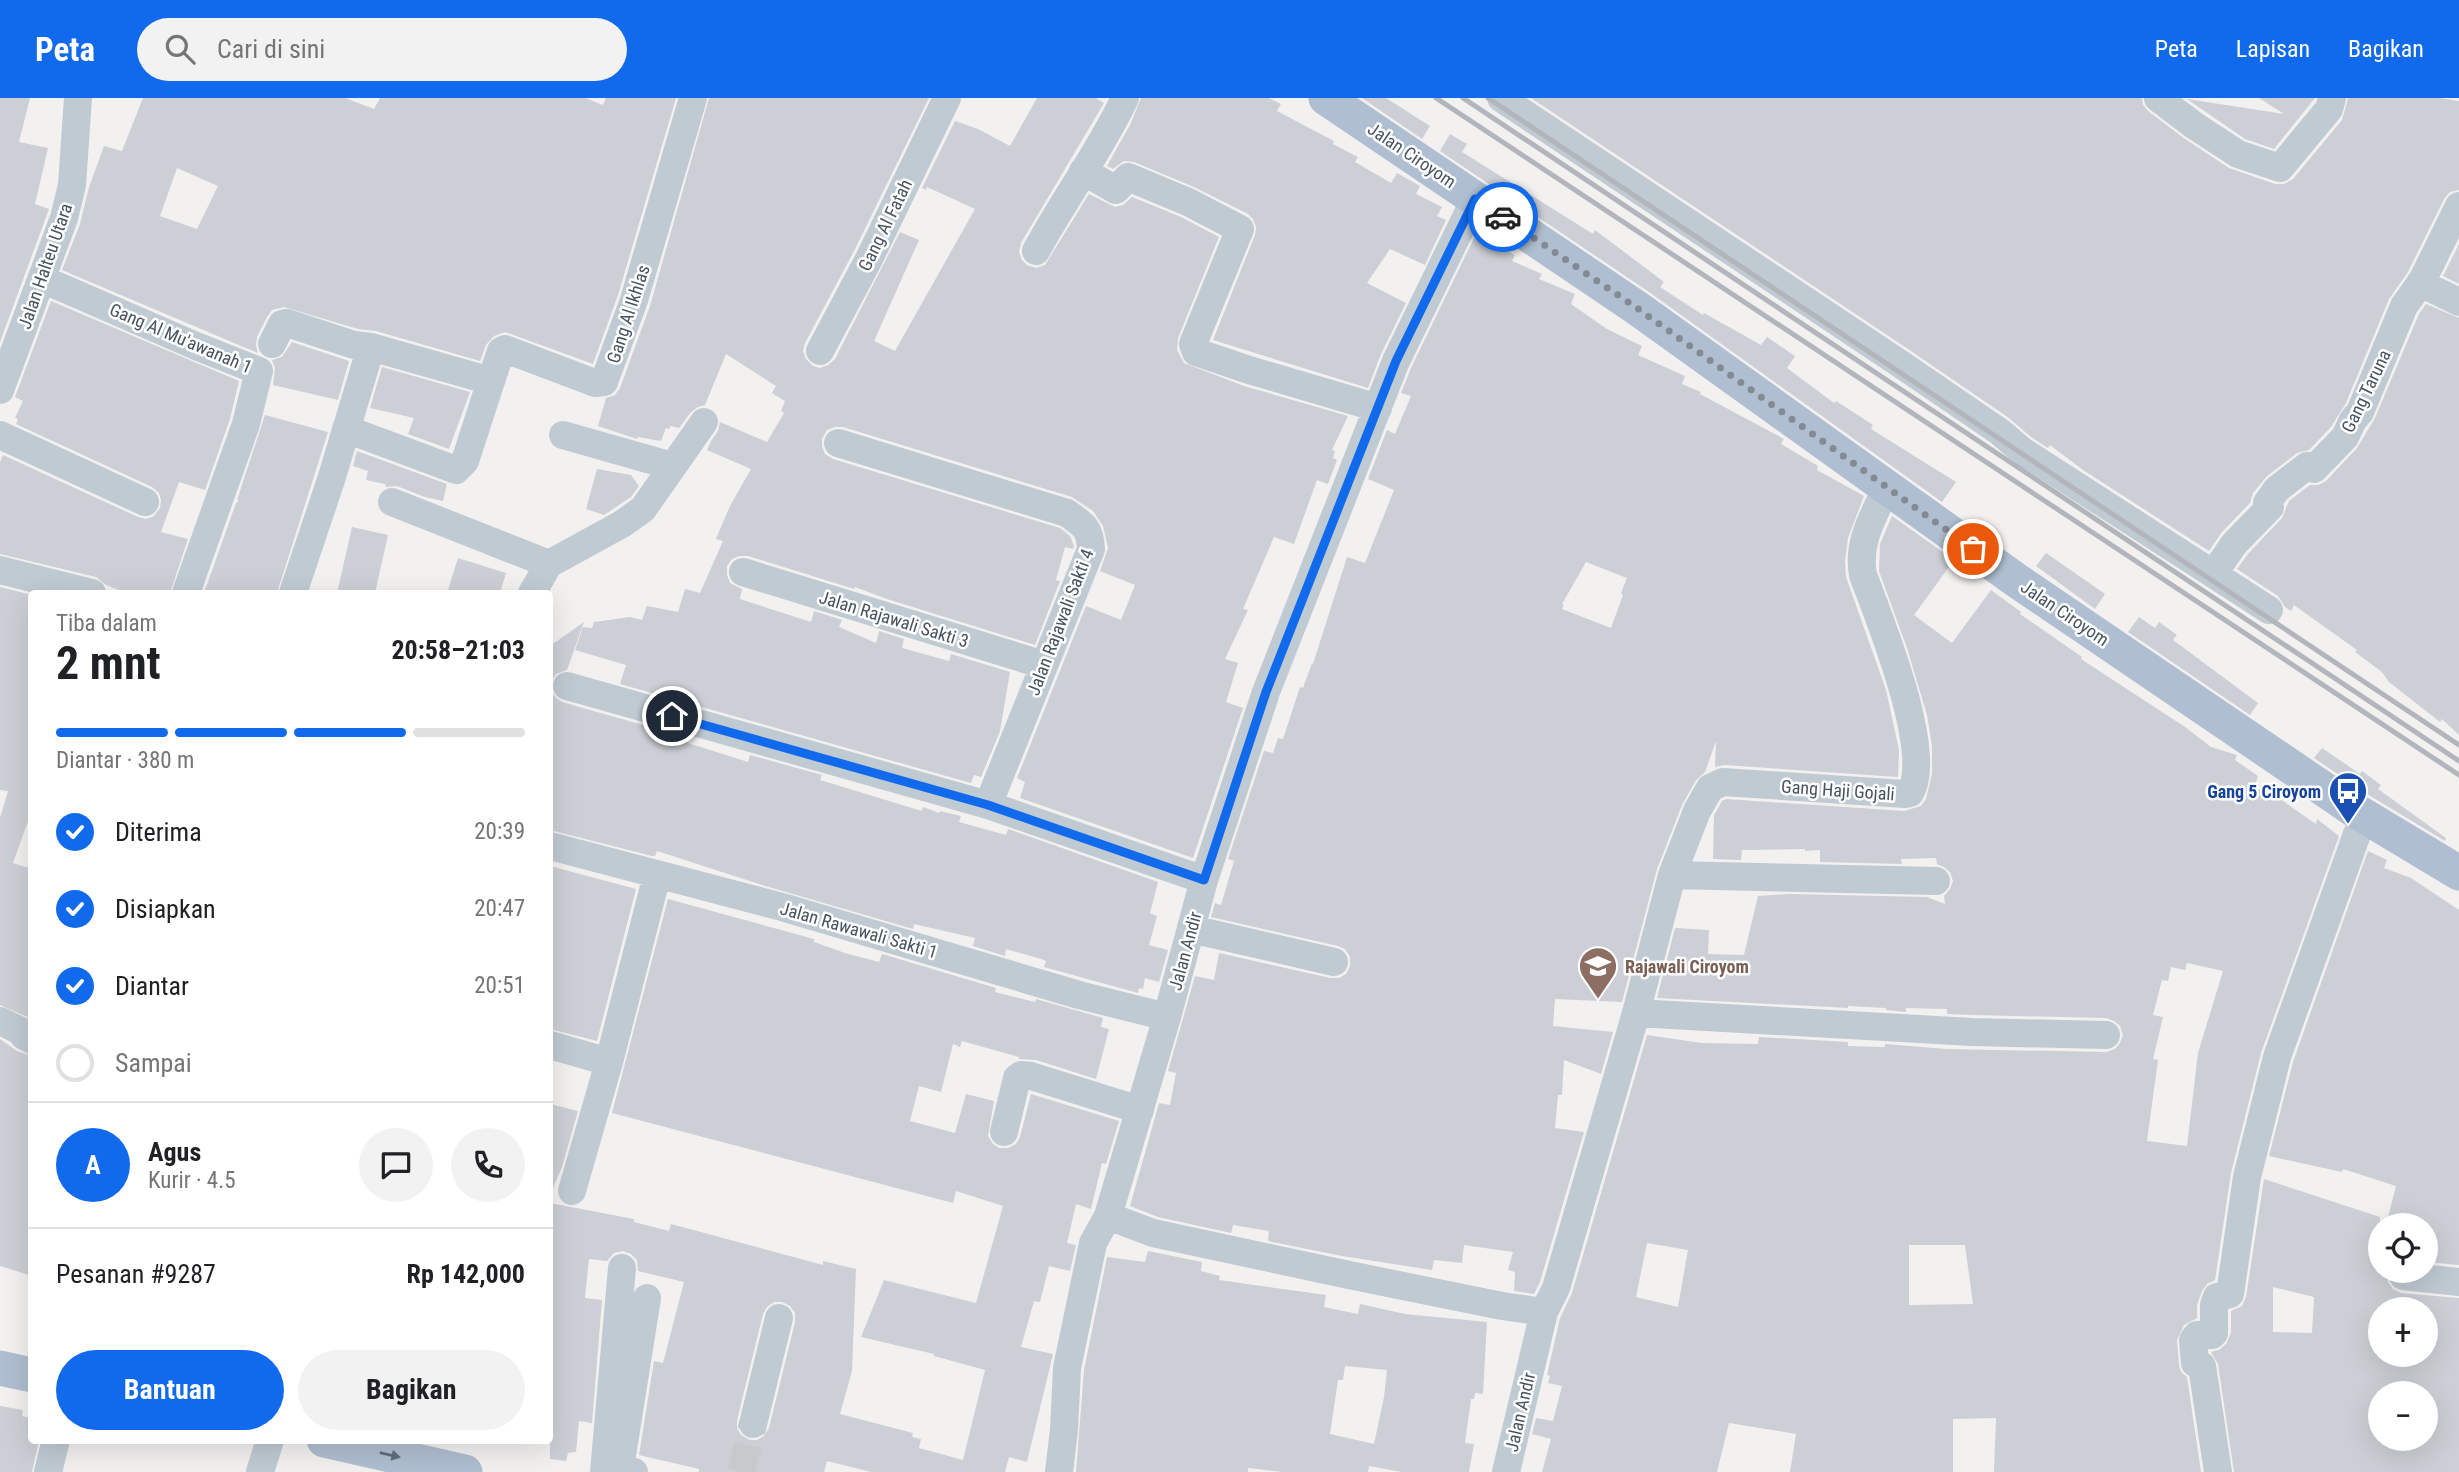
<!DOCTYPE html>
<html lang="id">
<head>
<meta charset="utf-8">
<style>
	body { margin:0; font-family:"Roboto Condensed",sans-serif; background:#f2f2f2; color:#202124; height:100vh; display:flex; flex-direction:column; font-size:26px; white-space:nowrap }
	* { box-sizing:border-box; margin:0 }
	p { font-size:23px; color:#757577 }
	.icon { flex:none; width:38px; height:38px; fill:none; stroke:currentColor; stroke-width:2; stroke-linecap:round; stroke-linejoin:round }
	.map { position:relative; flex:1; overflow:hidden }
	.drawer { position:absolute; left:28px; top:492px; width:525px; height:854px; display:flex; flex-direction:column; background:#fff; border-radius:7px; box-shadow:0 7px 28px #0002 }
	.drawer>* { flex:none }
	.controls { position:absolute; left:2368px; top:1115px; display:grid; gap:14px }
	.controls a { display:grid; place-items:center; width:70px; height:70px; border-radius:50%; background:#fff; box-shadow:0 7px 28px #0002; font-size:35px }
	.pin { position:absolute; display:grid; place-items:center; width:60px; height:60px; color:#fff; margin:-30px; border:4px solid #fff; border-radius:50%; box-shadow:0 2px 7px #0007 }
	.courier { position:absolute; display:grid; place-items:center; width:70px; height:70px; margin:-35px; border:5px solid #1169ec; border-radius:50%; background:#fff; color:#222; box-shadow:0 2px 9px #0007 }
	.summary em { font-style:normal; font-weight:700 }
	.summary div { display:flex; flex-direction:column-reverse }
	.summary { display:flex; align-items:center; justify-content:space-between; height:119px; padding:0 28px }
	h1 { font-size:46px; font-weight:700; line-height:52px }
	.bar { display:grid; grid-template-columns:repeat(4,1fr); gap:10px 7px; align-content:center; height:84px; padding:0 28px }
	.bar i { height:9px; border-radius:5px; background:#e0e0e0 }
	.bar .on { background:#1169ec }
	.bar p { grid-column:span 4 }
	.line { display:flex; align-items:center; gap:18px; padding:0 28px; border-top:2px solid #e0e0e0 }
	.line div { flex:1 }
	.round { display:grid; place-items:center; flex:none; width:74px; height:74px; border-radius:37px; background:#f2f2f2 }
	ol { padding:0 28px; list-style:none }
	li { display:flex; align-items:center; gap:21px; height:77px }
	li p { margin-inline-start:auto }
	li .icon { padding:7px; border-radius:50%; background:#1169ec; color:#fff; stroke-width:4 }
	li:last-child { color:#757577 }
	li i { width:38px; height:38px; border:4px solid #e0e0e0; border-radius:50% }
	.action { display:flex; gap:14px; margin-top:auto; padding:14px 28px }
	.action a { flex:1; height:80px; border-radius:42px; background:#1169ec; color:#fff; font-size:28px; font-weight:700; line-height:80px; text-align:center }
	.action a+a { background:#f2f2f2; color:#202124 }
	header { display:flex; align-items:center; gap:42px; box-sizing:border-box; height:98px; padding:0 35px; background:#1169ec; color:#fff }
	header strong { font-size:33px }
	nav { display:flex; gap:38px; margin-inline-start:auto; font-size:24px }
	.search { width:490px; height:63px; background:#f2f2f2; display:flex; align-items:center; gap:18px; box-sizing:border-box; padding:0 24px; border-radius:38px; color:#757577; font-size:26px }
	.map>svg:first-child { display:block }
	.building { fill:#cccfd5; fill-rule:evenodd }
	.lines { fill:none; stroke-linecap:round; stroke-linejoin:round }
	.minor-tunnel { stroke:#c8c9cc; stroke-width:28; stroke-dasharray:28 14; stroke-linecap:butt }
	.minor { stroke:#c0cad2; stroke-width:28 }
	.major { stroke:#afbed0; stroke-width:35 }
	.rail { stroke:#b2b5bb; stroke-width:5 }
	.oneway { fill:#616e7b }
	.done { stroke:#838a92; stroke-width:7; stroke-dasharray:0 12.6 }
	.route { stroke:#1169ec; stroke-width:9 }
	.labels { text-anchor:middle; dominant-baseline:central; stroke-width:5; stroke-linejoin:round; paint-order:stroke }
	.street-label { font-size:18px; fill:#47535f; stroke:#fff }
	.transit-label { font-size:18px; font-weight:bold; fill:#164399; stroke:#fff; text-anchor:end }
	.education-label { font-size:18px; font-weight:bold; fill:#785e54; stroke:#fff; text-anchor:start }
</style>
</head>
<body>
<header>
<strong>Peta</strong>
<div class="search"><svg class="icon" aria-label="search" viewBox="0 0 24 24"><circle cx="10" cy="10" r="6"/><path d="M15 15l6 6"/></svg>Cari di sini</div>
<nav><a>Peta</a><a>Lapisan</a><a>Bagikan</a></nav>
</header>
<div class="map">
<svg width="2459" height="1374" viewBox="0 0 2459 1374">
	<rect width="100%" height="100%" fill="#f3f0f0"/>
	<!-- building -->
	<path class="building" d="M0 0H30L19 44 48 50 35 106 49 111 0 244Z
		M143 0H345L374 11 380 0H585L603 7 606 0H676L618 197 593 266 505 234 494 238 486 247 480 263 376 233 358 231 284 209 272 212 267 219 257 239 256 248 258 255 62 172 80 126 89 89 104 48 122 53ZM177 70 218 88 197 131 160 118Z
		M709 0H929L854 153 805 245 803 253 806 261 813 268 820 270 828 267 835 261 900 134 919 142 874 243 895 253 975 111 927 89 926 92 922 90 955 23 978 31 1010 48 1037 0H1096L1104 5 1021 145 1019 154 1022 162 1027 167 1036 170 1045 167 1089 96 1115 109 1123 107 1132 99 1181 119 1219 139 1178 240 1177 252 1184 265 1244 288 1348 318 1332 352 1335 353 1333 360 1337 362 1328 386 1317 382 1294 446 1274 439 1243 511 1248 512 1225 561 1238 565 1226 604 1243 610 1193 760 1020 700 1025 684 1017 680 1086 508 1121 522 1135 487 1100 473 1108 450 1103 428 1093 413 1072 399 843 329H835L827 332 822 341V348L825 356 833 361 1060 430 1070 438 1074 448 1073 451 1065 449 1056 482 1060 483 1035 547 887 501 855 489 854 491 748 458H739L732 461 727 468V477L730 485 742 491 740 501 811 524 814 513 842 522 839 529 876 545 879 533 904 541 902 550 949 563 951 556 1010 574 1000 633 981 679 974 677 971 685 620 586 626 567 575 552 583 529 592 530 594 524 630 519 642 522 647 508 678 514 685 491 700 495 723 443 716 441 730 408 751 371 707 352 711 343 718 333 720 324 767 344 784 315 781 313 785 303 772 295 776 288 726 256 705 307 698 309 691 314 679 330 670 328V331L666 330 661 343 638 339 637 341 598 328 606 300 615 297 620 290 650 208Z
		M1141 0H1269L1281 6 1277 13 1334 43 1333 46 1358 59 1355 64 1391 85 1397 75 1420 88 1416 96 1442 109 1437 118 1446 122 1425 167 1390 151 1367 185 1406 205 1381 256 1368 290 1213 242 1255 137 1256 129 1253 121 1248 116 1194 89 1134 64 1124 63 1113 71 1107 68 1130 27Z
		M1362 0H1386L1430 28 1422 41Z
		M1531 0H2142L2143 7 2148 13 2185 41 2229 70 2275 86H2284L2293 81 2342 22 2348 0H2440L2459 3V92L2450 94 2444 101 2408 174 2389 201 2346 305 2331 329 2309 352 2297 355 2267 378 2253 395 2250 405 2222 434 2209 453 2083 372 2050 347 2048 350 2031 339 2009 320 1908 251Z
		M2259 0H2315L2274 51 2245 41 2187 1 2284 16Z
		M1450 36 1467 46 1462 54 1593 136 1595 132 1664 184 1660 189 1703 217 1704 215 1761 247 1767 239 1795 258 1787 270 1834 305 1836 303 1873 327 1871 331 1956 384 1942 404 1649 194 1440 53Z
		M1475 138 1515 157 1512 163 1542 176 1539 181 1575 196 1571 206 1607 231 1642 248 1638 257 1685 278 1682 286 1701 294 1700 296 1784 341 1781 346 1818 368 1817 372 1864 398 1848 440 1845 464 1846 479 1886 592 1899 652 1898 679 1724 667 1715 669 1716 643 1705 674 1696 682 1682 707 1657 771 1622 904 1555 901 1553 928 1613 934 1601 976 1564 962 1562 997H1558L1555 1030 1584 1034 1540 1184 1534 1196 1514 1193 1515 1174 1508 1172 1513 1154 1464 1147 1462 1165 1434 1162 1432 1172 1342 1158 1268 1143 1269 1133 1233 1127 1231 1135 1158 1119 1130 1108 1159 1005 1170 1007 1176 975 1168 973 1195 878 1214 882 1219 855 1330 880H1339L1346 876 1350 868V859L1345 851 1338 848 1211 819 1215 805 1221 807 1234 763 1228 761 1264 653 1273 655 1278 640 1283 641 1300 589 1303 590 1312 565 1313 566 1347 459 1365 465 1394 392 1368 381 1387 332 1395 336 1411 298 1401 295 1411 270ZM1586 464 1627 480 1621 495 1623 497 1611 530 1562 511 1564 507 1562 506Z
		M2459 146V186L2443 178Z
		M51 203 239 283 230 321 205 392 179 384 161 434 188 441 170 495H127L106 487 96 479 0 456V364L3 357 138 419 146 421 154 418 160 410 161 402 159 395 152 389 16 326 18 321 15 320 23 303 15 299Z
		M2426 206 2459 220V637L2442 621 2440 624 2389 584 2382 574 2355 554 2357 552 2294 507 2291 513 2285 509 2278 498 2237 471 2247 457 2282 420 2289 403 2310 387H2318L2326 383 2357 350 2375 320 2419 216Z
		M292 244 349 263 338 302 273 287 275 270 272 262 282 259Z
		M382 269 470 294 449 351 408 336 414 320 370 310Z
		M265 317 328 334 277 495H204L236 405 239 403 237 402Z
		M357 353 447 386 443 403 425 399 397 388 386 389 385 386 366 382 368 373 353 368Z
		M597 371 631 377 639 388 631 399 604 417 586 411Z
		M1892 418 1954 462 1914 517 1952 545 1991 492 2021 514 2020 516 2082 559 2081 561 2185 629 2211 649 2237 657 2235 662 2258 678 2254 690 2270 694 2316 726 2317 721 2339 738 2261 955 2231 1075 2215 1182 2207 1186 2202 1193 2197 1207V1220L2184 1227 2177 1242 2179 1267 2181 1274 2187 1279 2201 1374H1994L1996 1320 1953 1321V1374H1790L1796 1336 1729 1325 1717 1374H1542L1551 1341 1532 1336 1536 1320 1553 1323 1562 1288 1548 1285 1550 1278 1547 1277 1560 1220 1572 1195 1647 937 1702 945 1758 946 1759 939 1848 944V948L1885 949V946L1946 951 2106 954 2115 951 2120 945 2123 937 2120 928 2114 923 2106 920 1973 917 1947 916V911L1906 910V914L1886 912V910L1848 908V910L1657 900 1675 830 1709 832 1708 856 1744 857 1758 798 1789 796 1927 799 1945 806 1944 798 1950 791 1953 783 1950 774 1944 769 1937 766 1936 760 1901 761 1902 766 1820 764V752L1805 753V751L1742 752 1741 762 1713 761 1714 717 1722 703 1726 701 1904 713 1921 708 1926 701 1932 676V648L1927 617 1907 550 1879 473 1880 446ZM2187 865 2223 873 2198 955 2187 1048 2147 1043 2158 962 2153 961 2163 919 2153 917 2162 882 2168 883 2171 869 2185 872ZM1647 1145 1688 1152 1678 1209 1636 1199ZM1909 1147H1965L1973 1206 1909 1207Z
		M352 429 388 437 375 495H337Z
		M2046 455 2105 496 2095 511 2036 468Z
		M458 460 506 475 500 495H447Z
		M0 489 32 497V712L13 765 32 771V921L0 907V720L8 693 0 692Z
		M2139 519 2155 530 2159 524 2177 537 2173 542 2258 605 2250 617 2128 534Z
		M584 524 567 572 556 576 551 584V593L556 600 562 604 689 640 688 645 748 664 750 657 822 677 820 682 922 713 923 709 939 715 940 713 961 718 959 724 1006 737 1008 731 1158 784 1150 815 1157 818 1149 847 1168 852 1159 884 1145 880 1143 891 1139 890 1138 895 1044 869 1046 863 1041 861 1006 851 1005 858 973 848 975 840 914 826 913 831 759 786 657 753 655 758H652L550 732V548Z
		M2322 650 2360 676 2362 673 2381 687 2378 691 2446 740 2445 743 2367 696 2314 660Z
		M2368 753 2387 762 2384 770 2411 780 2459 812V1167L2426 1164V1127H2386L2396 1088 2343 1071 2342 1074 2269 1058 2293 964Z
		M550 768 636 791 597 943 550 931Z
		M668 801 814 841V844L845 855 879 864 882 856 996 890 995 894 1035 904 1036 901 1103 920 1101 929 1109 931 1096 981 1036 962 1019 961V959L962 943 960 949 953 946 941 994 919 988 910 1023 955 1035 966 996 994 1003 988 1038 993 1046 999 1050H1008L1016 1046 1020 1039 1031 996 1119 1023 1106 1066 1102 1065 1091 1111 1076 1106 1067 1145 1076 1147 1070 1173 1049 1168 1040 1204 1034 1203 1021 1249 1053 1256 1027 1364 1009 1359 1005 1374H871L827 1363 824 1374H699V1371L639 1357 654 1263 663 1265 684 1184 638 1173 637 1162 631 1156 623 1153 614 1155 607 1163 589 1161 585 1200 602 1202 592 1325 579 1323 576 1354 568 1355 566 1363 550 1361V1105L634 1121V1124L669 1133 671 1126 823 1167V1163L856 1171 852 1273 840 1316 913 1335 912 1339 921 1341 919 1350 963 1362 985 1272 934 1258V1256L861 1239 884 1182 976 1205 1003 1108 956 1093 953 1105 612 1015ZM774 1204H782L790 1208 795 1215V1224L769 1330 764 1338 757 1342H750L741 1337 737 1330V1322L763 1216 767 1209Z
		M0 941 17 953 32 958V1178L0 1168Z
		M550 1006 578 1013 562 1069 550 1097Z
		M2264 1081 2380 1119V1172H2388V1184L2393 1191 2401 1195 2459 1200V1374H2234L2218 1266 2211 1254 2219 1252 2226 1246 2231 1235V1213L2242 1208 2246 1199ZM2273 1189 2314 1199 2312 1235 2273 1234ZM2380 1211H2426V1256H2380ZM2380 1295H2426V1340H2380Z
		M1148 1153 1202 1164 1201 1173 1220 1178 1219 1182 1326 1197 1324 1209 1358 1216 1360 1206 1405 1216 1487 1224 1483 1296 1475 1295 1474 1301H1471L1465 1345 1474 1346 1469 1374H1402L1369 1368 1368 1374H1282L1248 1370V1374H1076L1084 1272 1107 1159 1145 1164ZM1345 1268 1387 1272 1384 1299 1374 1346 1330 1336 1338 1282H1343Z
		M0 1308 23 1312 22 1318 32 1320V1342H39L32 1374H0Z"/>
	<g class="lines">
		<!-- minor-tunnel -->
		<path class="minor-tunnel" d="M741 1374 753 1326"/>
		<!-- minor -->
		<path class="minor" d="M1501 0 1899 265 2000 334 2021 352 2269 512
			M2158 0 2195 28 2238 56 2280 70 2329 11 2332 0
			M1083 73 1116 92 1128 79 1188 104 1240 131 1193 246 1196 254 1249 272 1378 310
			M1475 101 1396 263 1266 594 1204 782 1167 919 1108 1118 1153 1135 1349 1177 1502 1208 1544 1214
			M1036 153C1064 101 1100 53 1125 0
			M42 181 196 248 259 273 246 326 186 495
			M2420 185 2459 204
			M272 246 282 226 287 225 354 247 371 249
			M820 253 869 161 947 0
			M0 292 64 120 72 87 78 0
			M346 331 456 372 465 363 491 283
			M0 337 145 404
			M563 337 672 368
			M838 345 1067 415C1084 427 1090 430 1091 451L988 707
			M392 404 549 466
			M0 472 92 495
			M743 474 1044 567
			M2214 475 2234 446 2270 409 2267 405 2277 391 2307 368 2314 371 2345 339 2353 322 2360 314 2404 208 2422 183 2459 108
			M293 495 331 382 371 249 491 283 501 253 505 251 595 285 604 284 634 202 693 0
			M532 495 549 466 622 426 643 411 704 324
			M567 588 988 707 1204 782
			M550 748 782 809 1079 897 1167 919
			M1672 777 1936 783
			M1191 831 1334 864
			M1636 915 1972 934 2106 937
			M0 923 21 933 24 938 32 942
			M550 947 609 964
			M1004 1034 1017 980 1021 977 1031 978 1140 1012
			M572 1093 609 964 657 777
			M2403 1178 2459 1184
			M753 1326 779 1220
			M48 1374 56 1342
			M260 1374 270 1342
			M604 1374 622 1170
			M634 1374 620 1370 647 1200
			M1059 1374 1064 1332 1067 1270 1093 1145 1108 1118
			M1506 1374 1544 1214 1556 1190 1636 915 1672 777 1697 713 1710 690 1723 684 1905 696 1910 695C1935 656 1879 520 1863 477 1857 444 1873 419 1887 389
			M2218 1374 2202 1268 2195 1265 2193 1242 2197 1237H2212L2214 1235V1207L2217 1199 2230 1196 2247 1079 2277 959 2357 736 2367 721"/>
		<!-- major -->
		<path class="major" d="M1326 0 1637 210 2016 482 2356 713 2459 775
			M0 1270 32 1277
			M324 1342 465 1374"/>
		<!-- rail -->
		<path class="rail" d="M1436 0 2459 677
			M1463 0 2459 663
			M1488 0 2459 647"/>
	</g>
	<!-- one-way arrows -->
	<defs><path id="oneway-solid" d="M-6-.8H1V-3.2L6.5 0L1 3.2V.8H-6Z" transform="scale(1.75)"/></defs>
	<use class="oneway" href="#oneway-solid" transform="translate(390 1357) rotate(13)"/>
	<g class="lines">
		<!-- done -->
		<path class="done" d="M1503 119 1637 210 1973 451"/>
		<!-- route -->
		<path class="route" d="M672 618 988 707 1204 782 1266 594 1396 263 1475 101 1503 119"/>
	</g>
	<!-- icons -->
	<defs>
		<g id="bus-pin" transform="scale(2.0125)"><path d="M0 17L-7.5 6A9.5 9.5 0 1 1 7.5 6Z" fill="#1a4fb4" stroke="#fff"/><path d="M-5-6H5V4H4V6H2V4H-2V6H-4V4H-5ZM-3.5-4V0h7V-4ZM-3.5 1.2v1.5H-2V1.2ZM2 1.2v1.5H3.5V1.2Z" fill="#fff"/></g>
		<g id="school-pin" transform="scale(2.0125)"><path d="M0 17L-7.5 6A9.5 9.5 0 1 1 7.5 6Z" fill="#8d6e63" stroke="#fff"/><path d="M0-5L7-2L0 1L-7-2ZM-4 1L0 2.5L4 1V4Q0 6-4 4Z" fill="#fff"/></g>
	</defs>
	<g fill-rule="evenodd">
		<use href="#bus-pin" x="2348" y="693"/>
		<use href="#school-pin" x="1598" y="868"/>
	</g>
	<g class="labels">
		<!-- street labels -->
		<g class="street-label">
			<text transform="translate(1412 57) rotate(34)">Jalan Ciroyom</text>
			<text transform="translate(885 127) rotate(-64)">Gang Al Fatah</text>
			<text transform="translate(45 168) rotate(-71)">Jalan Halteu Utara</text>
			<text transform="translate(628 216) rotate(-72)">Gang Al Ikhlas</text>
			<text transform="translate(181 240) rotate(23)">Gang Al Mu'awanah 1</text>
			<text transform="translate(2366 293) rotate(-64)">Gang Taruna</text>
			<text transform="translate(2065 515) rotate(34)">Jalan Ciroyom</text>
			<text transform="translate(894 521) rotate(17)">Jalan Rajawali Sakti 3</text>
			<text transform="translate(1060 524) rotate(-69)">Jalan Rajawali Sakti 4</text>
			<text transform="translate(1838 692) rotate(4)">Gang Haji Gojali</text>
			<text transform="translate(859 832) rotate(16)">Jalan Rawawali Sakti 1</text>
			<text transform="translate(1185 853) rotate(-75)">Jalan Andir</text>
			<text transform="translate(1520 1314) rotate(-77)">Jalan Andir</text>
		</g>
		<!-- transit labels -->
		<g class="transit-label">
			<text x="2321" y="693">Gang 5 Ciroyom</text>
		</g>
		<!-- education labels -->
		<g class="education-label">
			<text x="1625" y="868">Rajawali Ciroyom</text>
		</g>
	</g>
</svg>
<div class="controls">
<a><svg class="icon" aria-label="locate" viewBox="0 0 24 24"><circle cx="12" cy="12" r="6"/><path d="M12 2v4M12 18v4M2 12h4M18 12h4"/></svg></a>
<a>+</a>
<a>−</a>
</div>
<div class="pin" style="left:1973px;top:451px;background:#ea580c"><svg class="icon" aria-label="bag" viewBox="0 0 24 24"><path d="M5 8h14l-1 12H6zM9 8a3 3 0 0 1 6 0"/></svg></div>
<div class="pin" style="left:672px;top:618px;background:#1f2937"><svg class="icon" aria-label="home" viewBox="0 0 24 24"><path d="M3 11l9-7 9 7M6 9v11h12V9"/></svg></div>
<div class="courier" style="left:1503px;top:119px"><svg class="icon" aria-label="car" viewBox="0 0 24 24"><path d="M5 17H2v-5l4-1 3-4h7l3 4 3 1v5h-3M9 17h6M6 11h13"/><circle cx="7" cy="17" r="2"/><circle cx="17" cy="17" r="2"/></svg></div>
<section class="drawer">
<div class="summary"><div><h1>2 mnt</h1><p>Tiba dalam</p></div><em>20:58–21:03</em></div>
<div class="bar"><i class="on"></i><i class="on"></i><i class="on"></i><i></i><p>Diantar · 380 m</p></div>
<ol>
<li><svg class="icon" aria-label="check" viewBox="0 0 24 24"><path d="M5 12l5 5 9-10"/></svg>Diterima<p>20:39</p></li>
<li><svg class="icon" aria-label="check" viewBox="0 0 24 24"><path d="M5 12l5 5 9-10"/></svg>Disiapkan<p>20:47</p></li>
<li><svg class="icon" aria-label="check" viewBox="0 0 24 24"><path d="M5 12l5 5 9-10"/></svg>Diantar<p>20:51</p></li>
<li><i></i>Sampai</li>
</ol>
<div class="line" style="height:126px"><b class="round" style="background:#1169ec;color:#fff">A</b><div><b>Agus</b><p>Kurir · 4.5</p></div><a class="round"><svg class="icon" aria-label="chat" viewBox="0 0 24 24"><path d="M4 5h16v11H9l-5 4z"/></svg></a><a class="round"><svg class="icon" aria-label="phone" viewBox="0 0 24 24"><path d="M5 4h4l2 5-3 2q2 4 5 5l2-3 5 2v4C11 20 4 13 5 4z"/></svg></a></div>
<div class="line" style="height:91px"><div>Pesanan #9287</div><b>Rp 142,000</b></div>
<div class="action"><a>Bantuan</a><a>Bagikan</a></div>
</section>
</div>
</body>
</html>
